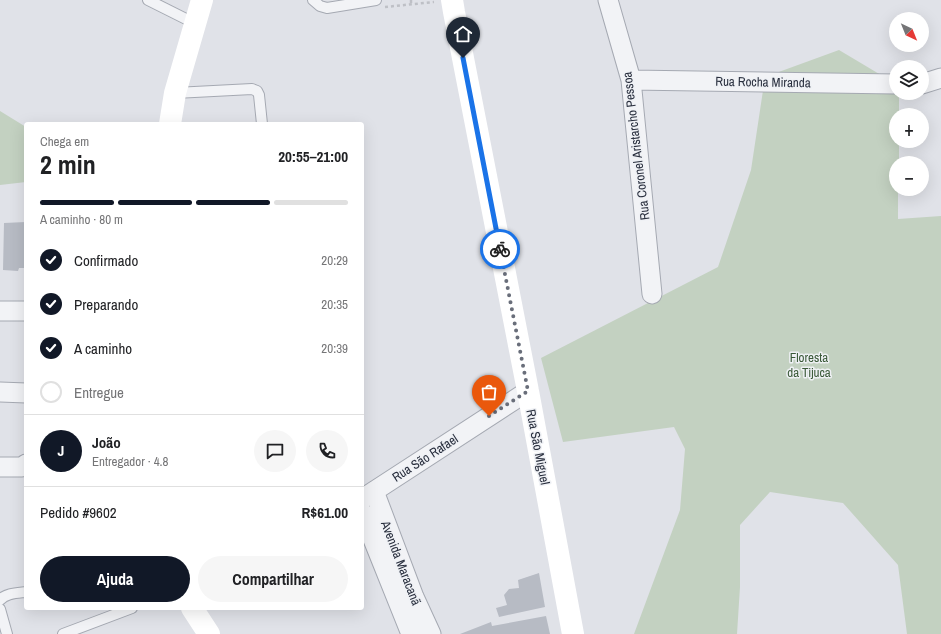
<!DOCTYPE html>
<html lang="pt">
<head>
<meta charset="utf-8">
<style>
	body { margin:0; font-family:"Archivo Narrow",sans-serif; background:#f6f6f6; color:#202124; height:100vh; display:flex; flex-direction:column; font-size:15px; white-space:nowrap }
	* { box-sizing:border-box; margin:0 }
	p { font-size:13px; color:#757577 }
	.icon { flex:none; width:22px; height:22px; fill:none; stroke:currentColor; stroke-width:2; stroke-linecap:round; stroke-linejoin:round }
	.map { position:relative; flex:1; overflow:hidden }
	.sheet { position:absolute; left:24px; top:122px; width:340px; height:488px; display:flex; flex-direction:column; background:#fff; border-radius:4px; box-shadow:0 4px 16px #0002 }
	.sheet>* { flex:none }
	.needle { width:26px; rotate:137deg }
	.buttons { position:absolute; left:889px; top:12px; display:grid; gap:8px }
	.buttons a { display:grid; place-items:center; width:40px; height:40px; border-radius:50%; background:#fff; box-shadow:0 4px 16px #0002; font-size:20px }
	.pin { position:absolute; display:grid; place-items:center; width:34px; height:34px; color:#fff; margin:-41px -17px; border-radius:50% 50% 50% 0; rotate:-45deg; box-shadow:0 0 4px #0007 }
	.pin .icon { rotate:45deg }
	.courier { position:absolute; display:grid; place-items:center; width:40px; height:40px; margin:-20px; border:3px solid #1a73e8; border-radius:50%; background:#fff; color:#222; box-shadow:0 1px 5px #0007 }
	.summary em { font-style:normal; font-weight:800 }
	.summary div { display:flex; flex-direction:column-reverse }
	.summary { display:flex; align-items:center; justify-content:space-between; height:68px; padding:0 16px }
	h1 { font-size:26px; font-weight:800; line-height:30px }
	.bar { display:grid; grid-template-columns:repeat(4,1fr); gap:6px 4px; align-content:center; height:48px; padding:0 16px }
	.bar i { height:5px; border-radius:3px; background:#e0e0e0 }
	.bar .active { background:#111827 }
	.bar p { grid-column:span 4 }
	.line { display:flex; align-items:center; gap:10px; padding:0 16px; border-top:1px solid #e0e0e0 }
	.line div { flex:1 }
	.round { display:grid; place-items:center; flex:none; width:42px; height:42px; border-radius:21px; background:#f6f6f6 }
	ol { padding:0 16px; list-style:none }
	li { display:flex; align-items:center; gap:12px; height:44px }
	li p { margin-inline-start:auto }
	li .icon { padding:4px; border-radius:50%; background:#111827; color:#fff; stroke-width:4 }
	li:last-child { color:#757577 }
	li i { width:22px; height:22px; border:2px solid #e0e0e0; border-radius:50% }
	.button { display:flex; gap:8px; margin-top:auto; padding:8px 16px }
	.button a { flex:1; height:46px; border-radius:24px; background:#111827; color:#fff; font-size:16px; font-weight:800; line-height:46px; text-align:center }
	.button a+a { background:#f6f6f6; color:#202124 }
	.map>svg:first-child { display:block }
	.green { fill:#c3d1c1 }
	.building { fill:#b7bbc4 }
	.lines { fill:none; stroke-linecap:round; stroke-linejoin:round }
	.lane-casing { stroke:#a5a9b2; stroke-width:12 }
	.street-casing { stroke:#a5a9b2; stroke-width:21 }
	.path { stroke:#bec0c6; stroke-width:2.5; stroke-dasharray:3 3; stroke-linecap:butt }
	.lane { stroke:#f2f3f6; stroke-width:10 }
	.street { stroke:#f2f3f6; stroke-width:19 }
	.secondary { stroke:#fff; stroke-width:22 }
	.done { stroke:#696e7a; stroke-width:4; stroke-dasharray:0 7.2 }
	.route { stroke:#1a73e8; stroke-width:5 }
	.labels { text-anchor:middle; dominant-baseline:central; stroke-width:3; stroke-linejoin:round; paint-order:stroke }
	.street-label { font-size:13px; fill:#292f3e; stroke:#eff1f5 }
	.park-label { font-size:13px; fill:#3a5938; stroke:#eff1f5 }
</style>
</head>
<body>
<div class="map">
<svg width="941" height="634" viewBox="0 0 941 634">
	<rect width="100%" height="100%" fill="#e0e2e8"/>
	<!-- green -->
	<path class="green" d="M839 50 896 84V93H899V115H896V141H899V163H896V189H898V219L941 216V634H907L898 565 843 503 770 492 740 525V587L737 634H634L680 510 685 449 674 427 563 442 541 358 718 267 751 170 765 77Z
		M0 111 26 127V182L0 185Z"/>
	<!-- building -->
	<path class="building" d="M26 222V268H19L18 271 3 270 4 223Z
		M539 573 545 607 499 617 496 608 507 605 504 595 509 589 519 588 518 580Z
		M546 616 550 634H460L491 622 492 626Z"/>
	<g class="lines">
		<!-- lane casing -->
		<g class="lane-casing">
			<path id="lane" d="M148 0 194 23
				M313 0 320 6 327 8 376 0
				M175 93 252 89 257 91 259 95 262 124
				M0 600C6 593 17 593 26 592
				M0 609 7 634
				M63 634 132 608"/>
		</g>
		<!-- street casing -->
		<g class="street-casing">
			<path id="street" d="M608 0 631 80 652 294
				M631 80 896 84
				M922 84 941 78
				M0 311H26
				M0 392 26 393
				M0 467H22L26 464
				M374 491 414 597 431 634
				M362 499 528 391
				M362 512 411 634"/>
		</g>
		<!-- path -->
		<path class="path" d="M411 0V5
			M385 7 434 2"/>
		<!-- lane -->
		<use href="#lane" class="lane"/>
		<!-- street -->
		<use href="#street" class="street"/>
		<!-- secondary -->
		<path class="secondary" d="M452 0 454 12 528 391 573 634
			M170 124 175 93 202 0
			M192 608 209 634"/>
	</g>
	<g class="lines">
		<!-- done -->
		<path class="done" d="M489 416 528 391 500 249"/>
		<!-- route -->
		<path class="route" d="M463 58 500 249"/>
	</g>
	<g class="labels">
		<!-- street labels -->
		<g class="street-label">
			<text transform="translate(763 82) rotate(1)">Rua Rocha Miranda</text>
			<text transform="translate(636 146) rotate(-97)">Rua Coronel Aristarcho Pessoa</text>
			<text transform="translate(538 447) rotate(79)">Rua São Miguel</text>
			<text transform="translate(425 458) rotate(-33)">Rua São Rafael</text>
			<text transform="translate(401 563) rotate(69)">Avenida Maracanã</text>
		</g>
		<!-- park labels -->
		<g class="park-label">
			<text x="809" y="357">Floresta<tspan x="809" dy="15">da Tijuca</tspan></text>
		</g>
	</g>
</svg>
<div class="buttons">
<a><svg class="needle" viewBox="-14 -14 28 28"><path d="M0-13l5 13h-10z" fill="#e53935"/><path d="M0 13l5-13h-10z" fill="#757577"/></svg></a>
<a><svg class="icon" aria-label="layers" viewBox="0 0 24 24"><path d="M12 4l9 5-9 5-9-5zM3 14l9 5 9-5"/></svg></a>
<a>+</a>
<a>−</a>
</div>
<div class="pin" style="left:489px;top:416px;background:#ea580c"><svg class="icon" aria-label="bag" viewBox="0 0 24 24"><path d="M5 8h14l-1 12H6zM9 8a3 3 0 0 1 6 0"/></svg></div>
<div class="pin" style="left:463px;top:58px;background:#1f2937"><svg class="icon" aria-label="home" viewBox="0 0 24 24"><path d="M3 11l9-7 9 7M6 9v11h12V9"/></svg></div>
<div class="courier" style="left:500px;top:249px"><svg class="icon" aria-label="bike" viewBox="0 0 24 24"><circle cx="6" cy="16" r="4"/><circle cx="18" cy="16" r="4"/><path d="M6 16l4-8h5l3 8M10 8l3 8H6M13 5h3"/></svg></div>
<section class="sheet">
<div class="summary"><div><h1>2 min</h1><p>Chega em</p></div><em>20:55–21:00</em></div>
<div class="bar"><i class="active"></i><i class="active"></i><i class="active"></i><i></i><p>A caminho · 80 m</p></div>
<ol>
<li><svg class="icon" aria-label="check" viewBox="0 0 24 24"><path d="M5 12l5 5 9-10"/></svg>Confirmado<p>20:29</p></li>
<li><svg class="icon" aria-label="check" viewBox="0 0 24 24"><path d="M5 12l5 5 9-10"/></svg>Preparando<p>20:35</p></li>
<li><svg class="icon" aria-label="check" viewBox="0 0 24 24"><path d="M5 12l5 5 9-10"/></svg>A caminho<p>20:39</p></li>
<li><i></i>Entregue</li>
</ol>
<div class="line" style="height:72px"><b class="round" style="background:#111827;color:#fff">J</b><div><b>João</b><p>Entregador · 4.8</p></div><a class="round"><svg class="icon" aria-label="chat" viewBox="0 0 24 24"><path d="M4 5h16v11H9l-5 4z"/></svg></a><a class="round"><svg class="icon" aria-label="phone" viewBox="0 0 24 24"><path d="M5 4h4l2 5-3 2q2 4 5 5l2-3 5 2v4C11 20 4 13 5 4z"/></svg></a></div>
<div class="line" style="height:52px"><div>Pedido #9602</div><b>R$61.00</b></div>
<div class="button"><a>Ajuda</a><a>Compartilhar</a></div>
</section>
</div>
</body>
</html>
